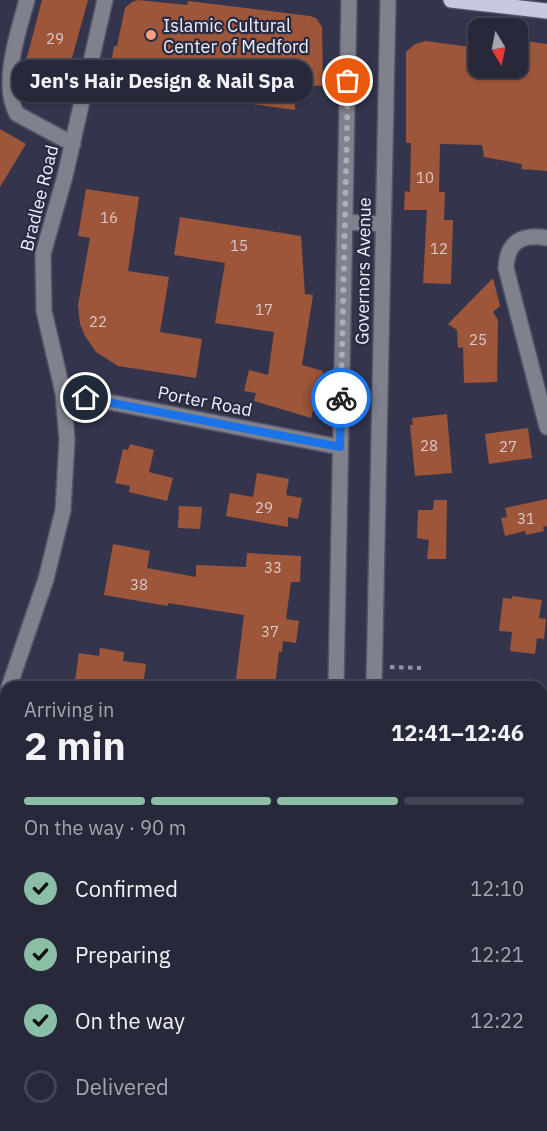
<!DOCTYPE html>
<html lang="en">
<head>
<meta charset="utf-8">
<style>
	body { margin:0; font-family:"IBM Plex Sans",sans-serif; background:#333444; color:#f1f3f6; height:100vh; display:flex; flex-direction:column; font-size:22px; white-space:nowrap }
	* { box-sizing:border-box; margin:0 }
	p { font-size:20px; color:#a4a6ae }
	.icon { flex:none; width:33px; height:33px; fill:none; stroke:currentColor; stroke-width:2; stroke-linecap:round; stroke-linejoin:round }
	.map { position:relative; flex:1; overflow:hidden }
	.side { position:absolute; left:0px; top:681px; width:548px; height:450px; display:flex; flex-direction:column; background:#272839; border-radius:18px 18px 0 0; box-shadow:0 2px 4px #0004,0 0 0 2px #434453 }
	.side>* { flex:none }
	.needle { width:39px; rotate:170deg }
	.tools { position:absolute; left:468px; top:18px; display:grid; gap:12px }
	.tools a { display:grid; place-items:center; width:60px; height:60px; border-radius:12px; background:#272839; box-shadow:0 2px 4px #0004,0 0 0 2px #434453; font-size:30px }
	.pin { position:absolute; display:grid; place-items:center; width:51px; height:51px; color:#fff; margin:-26px; border:3px solid #fff; border-radius:50%; box-shadow:0 2px 6px #0007 }
	.courier { position:absolute; display:grid; place-items:center; width:60px; height:60px; margin:-30px; border:4px solid #1a73e8; border-radius:50%; background:#fff; color:#222; box-shadow:0 2px 8px #0007 }
	.bubble { position:absolute; height:42px; border-radius:18px; background:#272839; box-shadow:0 2px 4px #0004,0 0 0 2px #434453; font-size:20px; font-weight:700; line-height:42px; text-align:center }
	.summary em { font-style:normal; font-weight:700 }
	.summary div { display:flex; flex-direction:column-reverse }
	.summary { display:flex; align-items:center; justify-content:space-between; height:102px; padding:0 24px }
	h1 { font-size:39px; font-weight:700; line-height:45px }
	.bar { display:grid; grid-template-columns:repeat(4,1fr); gap:9px 6px; align-content:center; height:72px; padding:0 24px }
	.bar i { height:8px; border-radius:4px; background:#434453 }
	.bar .current { background:#8abfa5 }
	.bar p { grid-column:span 4 }
	ol { padding:0 24px; list-style:none }
	li { display:flex; align-items:center; gap:18px; height:66px }
	li p { margin-inline-start:auto }
	li .icon { padding:6px; border-radius:50%; background:#8abfa5; color:#111; stroke-width:4 }
	li:last-child { color:#a4a6ae }
	li i { width:33px; height:33px; border:3px solid #434453; border-radius:50% }
	.map>svg:first-child { display:block }
	.building { fill:#9d5639 }
	.lines { fill:none; stroke-linecap:round; stroke-linejoin:round }
	.minor-casing { stroke:#525368; stroke-width:18 }
	.major-casing { stroke:#525368; stroke-width:18 }
	.path { stroke:#9294a6; stroke-width:4; stroke-dasharray:4.5 4.5; stroke-linecap:butt }
	.minor { stroke:#7f818c; stroke-width:15 }
	.major { stroke:#c6c9e0; stroke-width:15 }
	.done { stroke:#acaebf; stroke-width:6; stroke-dasharray:0 10.8 }
	.route { stroke:#1a73e8; stroke-width:8 }
	.poi-dot { fill:#f2a080; stroke:#2a2b41; stroke-width:2 }
	.labels { text-anchor:middle; dominant-baseline:central; stroke-width:4.5; stroke-linejoin:round; paint-order:stroke }
	.number-label { font-size:15px; fill:#d9c9cc }
	.poi-label { font-size:18px; fill:#edeffd; stroke:#2a2b41; text-anchor:start }
	.street-label { font-size:18px; fill:#edeffd; stroke:#2a2b41 }
</style>
</head>
<body>
<div class="map">
<svg width="547" height="1131" viewBox="0 0 547 1131">
	<rect width="100%" height="100%" fill="#34354c"/>
	<!-- building -->
	<path class="building" d="M42 0H88L64 87 22 76Z
		M138 0 187 5 188 1 310 16 316 18 322 27 323 86 295 85V110L225 100 228 70 179 63 176 91 117 84 119 69 112 58 114 46H117L125 8 132 2Z
		M518 40 547 44V171L521 169 522 164 484 157 482 145 440 144 439 192H445L444 220H453L451 284 423 283 427 210H404L405 191 410 192 411 143H406V52L415 44 426 41 478 48V68H518Z
		M0 129 26 144 0 187Z
		M86 189 139 197 128 271 169 277 160 332 202 339 196 378 118 366 96 352 85 336 80 324 78 305 90 238 78 236Z
		M180 217 301 236 305 294 313 295 302 365 323 371 311 418 254 401 256 393 244 391 249 370 268 375 274 332 215 323 225 263 174 255Z
		M493 278 500 306 493 312 498 320 497 382 464 383 463 347 458 348 457 330 448 324Z
		M447 414 452 473 415 476 410 425H413L412 418Z
		M528 428 532 458 489 464 485 434Z
		M130 444 154 450 149 472 173 478 167 501 129 492 130 486 115 483 123 449 128 450Z
		M257 473 289 479 286 495 302 498 298 519 288 517V527L226 516 230 493 253 497Z
		M547 499V526L543 527 544 531 526 535 525 531 505 536 501 518 507 517 505 508Z
		M434 500H447L446 559H427L429 540 417 538 418 510H433Z
		M179 506 202 507 200 529 178 528Z
		M113 544 150 551 147 568 196 577V565L246 567 247 553 301 556 300 582H291L286 619 299 621 296 643 283 641 282 652 279 651 275 687H235L244 615 168 603V606L104 595Z
		M512 596 542 600 539 618 546 619 544 639 537 638 535 654 510 651 512 632 499 631 503 598 512 599Z
		M100 648 124 652 123 661 146 664 143 687H74L79 653 99 656Z"/>
	<g class="lines">
		<!-- minor casing -->
		<g class="minor-casing">
			<path id="minor" d="M27 0C18 32 0 85 17 114L73 144
				M345 222 383 224
				M547 238C522 233 507 242 506 268L547 427
				M63 393 340 447
				M9 687 46 579 63 510 67 440 63 393 44 311 43 254 65 176 105 0
				M336 687 349 0
				M374 687 388 0
				M0 770 2 708 6 696
				M0 785 3 855 0 862
				M545 791 547 798
				M0 1109H6
				M26 1125 30 1131
				M130 1125 181 1131
				M440 1125V1131
				M95 1131 107 1125
				M315 1131V1125
				M361 1131V1125"/>
		</g>
		<!-- major casing -->
		<g class="major-casing">
			<path id="major" d="M451 0 547 11"/>
		</g>
		<!-- path -->
		<path class="path" d="M390 667 421 668"/>
		<!-- minor -->
		<use href="#minor" class="minor"/>
		<!-- major -->
		<use href="#major" class="major"/>
	</g>
	<g class="lines">
		<!-- done -->
		<path class="done" d="M341 398 348 81"/>
		<!-- route -->
		<path class="route" d="M86 398 340 447 341 398"/>
	</g>
	<!-- markers -->
	<circle class="poi-dot" cx="151" cy="35" r="6"/>
	<g class="labels">
		<!-- number labels -->
		<g class="number-label">
			<text x="55" y="38">29</text>
			<text x="425" y="177">10</text>
			<text x="109" y="217">16</text>
			<text x="239" y="245">15</text>
			<text x="439" y="248">12</text>
			<text x="264" y="309">17</text>
			<text x="98" y="321">22</text>
			<text x="478" y="339">25</text>
			<text x="429" y="445">28</text>
			<text x="508" y="446">27</text>
			<text x="264" y="507">29</text>
			<text x="526" y="518">31</text>
			<text x="273" y="567">33</text>
			<text x="139" y="584">38</text>
			<text x="270" y="631">37</text>
		</g>
		<!-- poi labels -->
		<g class="poi-label">
			<text x="163" y="25">Islamic Cultural<tspan x="163" dy="21">Center of Medford</tspan></text>
		</g>
		<!-- street labels -->
		<g class="street-label">
			<text transform="translate(39 198) rotate(-76)">Bradlee Road</text>
			<text transform="translate(363 271) rotate(-89)">Governors Avenue</text>
			<text transform="translate(205 401) rotate(11)">Porter Road</text>
		</g>
	</g>
</svg>
<div class="tools">
<a><svg class="needle" viewBox="-14 -14 28 28"><path d="M0-13l5 13h-10z" fill="#e53935"/><path d="M0 13l5-13h-10z" fill="#a4a6ae"/></svg></a>
</div>
<div class="pin" style="left:348px;top:81px;background:#ea580c"><svg class="icon" aria-label="bag" viewBox="0 0 24 24"><path d="M5 8h14l-1 12H6zM9 8a3 3 0 0 1 6 0"/></svg></div>
<div class="pin" style="left:86px;top:398px;background:#1f2937"><svg class="icon" aria-label="home" viewBox="0 0 24 24"><path d="M3 11l9-7 9 7M6 9v11h12V9"/></svg></div>
<div class="courier" style="left:341px;top:398px"><svg class="icon" aria-label="bike" viewBox="0 0 24 24"><circle cx="6" cy="16" r="4"/><circle cx="18" cy="16" r="4"/><path d="M6 16l4-8h5l3 8M10 8l3 8H6M13 5h3"/></svg></div>
<div class="bubble" style="left:12px;top:60px;width:300px">Jen's Hair Design &amp; Nail Spa</div>
<section class="side">
<div class="summary"><div><h1>2 min</h1><p>Arriving in</p></div><em>12:41–12:46</em></div>
<div class="bar"><i class="current"></i><i class="current"></i><i class="current"></i><i></i><p>On the way · 90 m</p></div>
<ol>
<li><svg class="icon" aria-label="check" viewBox="0 0 24 24"><path d="M5 12l5 5 9-10"/></svg>Confirmed<p>12:10</p></li>
<li><svg class="icon" aria-label="check" viewBox="0 0 24 24"><path d="M5 12l5 5 9-10"/></svg>Preparing<p>12:21</p></li>
<li><svg class="icon" aria-label="check" viewBox="0 0 24 24"><path d="M5 12l5 5 9-10"/></svg>On the way<p>12:22</p></li>
<li><i></i>Delivered</li>
</ol>
</section>
</div>
</body>
</html>
